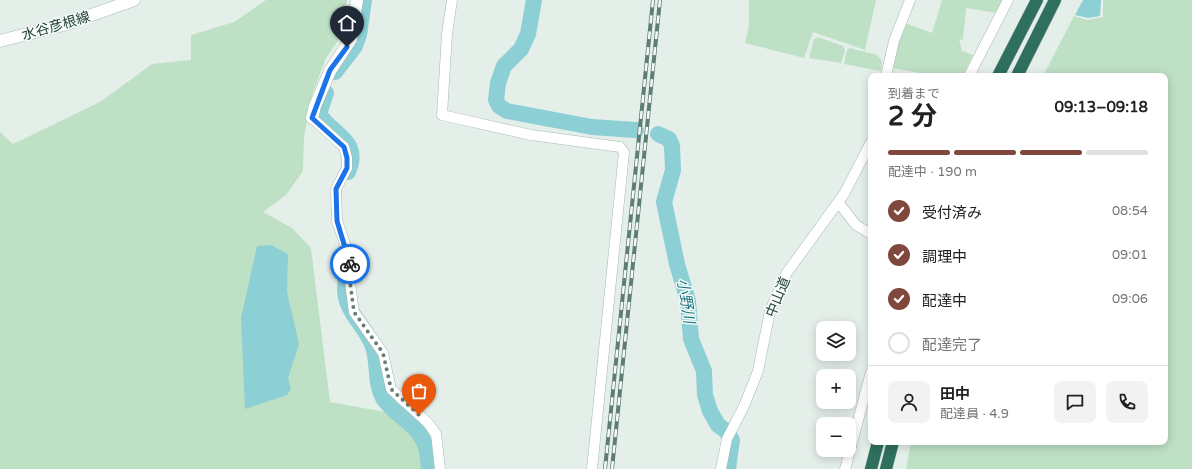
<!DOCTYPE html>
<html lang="ja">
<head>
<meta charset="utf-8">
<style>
	body { margin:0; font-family:"Varela Round","Noto Sans JP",sans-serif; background:#f2f2f2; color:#202124; height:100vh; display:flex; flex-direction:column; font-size:15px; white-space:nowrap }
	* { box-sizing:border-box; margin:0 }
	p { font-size:13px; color:#757577 }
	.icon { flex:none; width:22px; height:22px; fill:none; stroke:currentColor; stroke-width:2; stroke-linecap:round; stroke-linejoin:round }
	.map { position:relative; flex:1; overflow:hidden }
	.drawer { position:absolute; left:868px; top:73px; width:300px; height:372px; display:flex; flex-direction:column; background:#fff; border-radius:8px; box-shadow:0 2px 10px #0003 }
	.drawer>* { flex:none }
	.tools { position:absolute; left:816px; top:321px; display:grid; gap:8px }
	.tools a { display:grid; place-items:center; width:40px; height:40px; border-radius:8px; background:#fff; box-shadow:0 2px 10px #0003; font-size:20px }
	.pin { position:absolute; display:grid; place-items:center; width:34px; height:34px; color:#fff; margin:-41px -17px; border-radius:50% 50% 50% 0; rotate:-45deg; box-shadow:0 0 4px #0007 }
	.pin .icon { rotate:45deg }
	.courier { position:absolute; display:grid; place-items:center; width:40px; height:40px; margin:-20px; border:3px solid #1a73e8; border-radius:50%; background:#fff; color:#222; box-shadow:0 1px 5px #0007 }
	.summary em { font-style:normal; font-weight:700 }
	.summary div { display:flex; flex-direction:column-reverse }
	.summary { display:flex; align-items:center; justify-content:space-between; height:68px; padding:0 20px }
	h1 { font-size:26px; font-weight:700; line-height:30px }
	.bar { display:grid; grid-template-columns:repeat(4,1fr); gap:6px 4px; align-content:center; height:48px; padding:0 20px }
	.bar i { height:5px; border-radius:3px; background:#e0e0e0 }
	.bar .active { background:#80483d }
	.bar p { grid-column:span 4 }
	.line { display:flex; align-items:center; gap:10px; padding:0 20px; border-top:1px solid #e0e0e0 }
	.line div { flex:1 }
	.round { display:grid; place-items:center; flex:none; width:42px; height:42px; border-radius:8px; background:#f2f2f2 }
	ol { padding:0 20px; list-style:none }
	li { display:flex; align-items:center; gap:12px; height:44px }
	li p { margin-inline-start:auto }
	li .icon { padding:4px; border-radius:50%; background:#80483d; color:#fff; stroke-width:4 }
	li:last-child { color:#757577 }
	li i { width:22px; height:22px; border:2px solid #e0e0e0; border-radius:50% }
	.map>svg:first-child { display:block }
	.green { fill:#bee0c5 }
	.water { fill:#8ccfd5 }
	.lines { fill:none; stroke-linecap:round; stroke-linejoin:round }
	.river { stroke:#8ccfd5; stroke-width:16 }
	.street-casing { stroke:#a7b8b1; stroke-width:11 }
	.secondary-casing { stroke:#a3bbb1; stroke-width:13 }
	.highway-casing { stroke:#c1cac7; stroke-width:13 }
	.street { stroke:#fff; stroke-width:10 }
	.secondary { stroke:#fff; stroke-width:12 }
	.highway { stroke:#2e6f5d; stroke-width:12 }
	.rail-casing { stroke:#5e7d73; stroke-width:4 }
	.rail { stroke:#f6fbf8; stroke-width:2.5; stroke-dasharray:8; stroke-linecap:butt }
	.done { stroke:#677f76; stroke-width:4; stroke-dasharray:0 7.2 }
	.route { stroke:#1a73e8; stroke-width:5 }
	.labels { text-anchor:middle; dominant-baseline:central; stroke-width:3; stroke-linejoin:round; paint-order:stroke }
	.street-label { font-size:14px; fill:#234238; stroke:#f6fbf8 }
	.water-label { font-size:15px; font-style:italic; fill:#1a7781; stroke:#f6fbf8 }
</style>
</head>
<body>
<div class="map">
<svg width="1192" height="469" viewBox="0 0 1192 469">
	<rect width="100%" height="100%" fill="#e5efea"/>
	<!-- green -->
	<path class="green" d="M266 0H347L341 36 326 58 312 95 304 137 303 171 286 195 263 212 292 228 311 248 330 402 391 413 426 440 431 469H0V132L13 144 100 102 152 64 191 60V35L234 22Z
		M749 0H876L865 50 813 32 804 58 745 43 749 26Z
		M942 0H1005L997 13 966 8 963 40 959 39 962 51 973 55 963 76H938L891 68 905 23 932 33Z
		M1103 0H1192V469H906L911 442H1165V76H1043L1074 16 1087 20 1103 17Z
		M818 37 843 46 845 50 841 63 809 58 814 39Z
		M850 48 877 55 882 61 881 71 844 64 847 50Z"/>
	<!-- water -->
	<path class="water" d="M1083 0H1101L1100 16 1088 18 1075 15Z
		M271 245 288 254 287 292 299 344 288 378 291 389 287 395 245 409 241 318 257 246Z"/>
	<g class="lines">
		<!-- river -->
		<path class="river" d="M534 0 528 34 521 49 504 66 498 83 496 100 499 106 507 111 592 127 636 130
			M335 72 355 46 359 35 364 0
			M326 93 319 114C332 135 362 140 348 172
			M658 134 669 139 672 146 673 170 664 202 677 264 688 301 691 339 704 371 705 395 710 411 718 425 726 431 732 440 728 469
			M346 279C340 308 362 321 372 344 379 360 374 382 383 398 394 415 416 423 424 442 428 450 428 460 429 469"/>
		<!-- street casing -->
		<g class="street-casing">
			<path id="street" d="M452 0 447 34 442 115 531 135 620 147 624 152 592 469
				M886 76 894 41 910 0
				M969 76 1008 0
				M312 118 344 147 347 158V168L336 189 337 221 351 261 350 282 354 312 383 353 391 389 428 423 436 434 440 469
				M838 202 856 225 871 234
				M721 469 727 439 744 406 758 371 770 311 786 274 844 194 871 142
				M845 469 871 372"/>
		</g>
		<!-- secondary casing -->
		<g class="secondary-casing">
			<path id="secondary" d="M0 41 63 25 134 0
				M312 118 315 106 330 71 351 39 357 0"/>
		</g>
		<!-- highway casing -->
		<g class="highway-casing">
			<path id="highway" d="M998 76 1037 0
				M1017 76 1055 0
				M871 469 878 442
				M886 469 893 442"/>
		</g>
		<!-- street -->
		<use href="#street" class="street"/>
		<!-- secondary -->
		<use href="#secondary" class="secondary"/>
		<!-- highway -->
		<use href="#highway" class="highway"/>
		<!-- rail casing -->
		<g class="rail-casing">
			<path id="rail" d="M605 469 653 0
				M612 469 660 0"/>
		</g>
		<!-- rail -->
		<use href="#rail" class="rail"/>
	</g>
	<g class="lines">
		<!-- done -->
		<path class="done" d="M350 264V282L354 312 383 353 391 389 419 415"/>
		<!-- route -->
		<path class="route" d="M347 47 330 70 312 118 344 147 347 158V168L336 189 337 221 350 264"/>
	</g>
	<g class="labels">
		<!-- street labels -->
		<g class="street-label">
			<text transform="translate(56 26) rotate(-16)">水谷彦根線</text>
			<text transform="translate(778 297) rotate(-68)">中山道</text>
		</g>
		<!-- water labels -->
		<g class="water-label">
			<text transform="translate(686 301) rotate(81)">小野川</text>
		</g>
	</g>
</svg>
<div class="tools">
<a><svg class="icon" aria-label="layers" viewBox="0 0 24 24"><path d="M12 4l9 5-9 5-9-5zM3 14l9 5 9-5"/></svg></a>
<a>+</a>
<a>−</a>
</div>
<div class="pin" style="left:419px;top:415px;background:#ea580c"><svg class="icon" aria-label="bag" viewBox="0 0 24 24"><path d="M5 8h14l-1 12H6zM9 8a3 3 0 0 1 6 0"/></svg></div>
<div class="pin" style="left:347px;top:47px;background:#1f2937"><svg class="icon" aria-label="home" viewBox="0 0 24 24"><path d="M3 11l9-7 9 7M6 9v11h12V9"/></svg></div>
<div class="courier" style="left:350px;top:264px"><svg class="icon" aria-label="bike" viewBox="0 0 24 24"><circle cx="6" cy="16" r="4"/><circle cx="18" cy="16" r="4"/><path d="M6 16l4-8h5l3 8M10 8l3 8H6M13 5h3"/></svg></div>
<section class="drawer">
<div class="summary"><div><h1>2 分</h1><p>到着まで</p></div><em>09:13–09:18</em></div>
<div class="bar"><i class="active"></i><i class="active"></i><i class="active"></i><i></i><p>配達中 · 190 m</p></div>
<ol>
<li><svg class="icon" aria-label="check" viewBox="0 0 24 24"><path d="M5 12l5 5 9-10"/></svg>受付済み<p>08:54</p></li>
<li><svg class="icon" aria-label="check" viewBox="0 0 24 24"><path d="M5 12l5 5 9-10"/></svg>調理中<p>09:01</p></li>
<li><svg class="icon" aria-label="check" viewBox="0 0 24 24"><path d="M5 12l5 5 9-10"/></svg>配達中<p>09:06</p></li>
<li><i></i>配達完了</li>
</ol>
<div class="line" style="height:72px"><a class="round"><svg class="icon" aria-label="person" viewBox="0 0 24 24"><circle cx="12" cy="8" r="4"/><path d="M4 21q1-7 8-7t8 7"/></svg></a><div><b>田中</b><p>配達員 · 4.9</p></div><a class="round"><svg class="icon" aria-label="chat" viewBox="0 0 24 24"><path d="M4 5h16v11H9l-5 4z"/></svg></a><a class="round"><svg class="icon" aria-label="phone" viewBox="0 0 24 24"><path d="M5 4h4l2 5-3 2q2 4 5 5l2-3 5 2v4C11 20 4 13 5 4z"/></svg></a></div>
</section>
</div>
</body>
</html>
